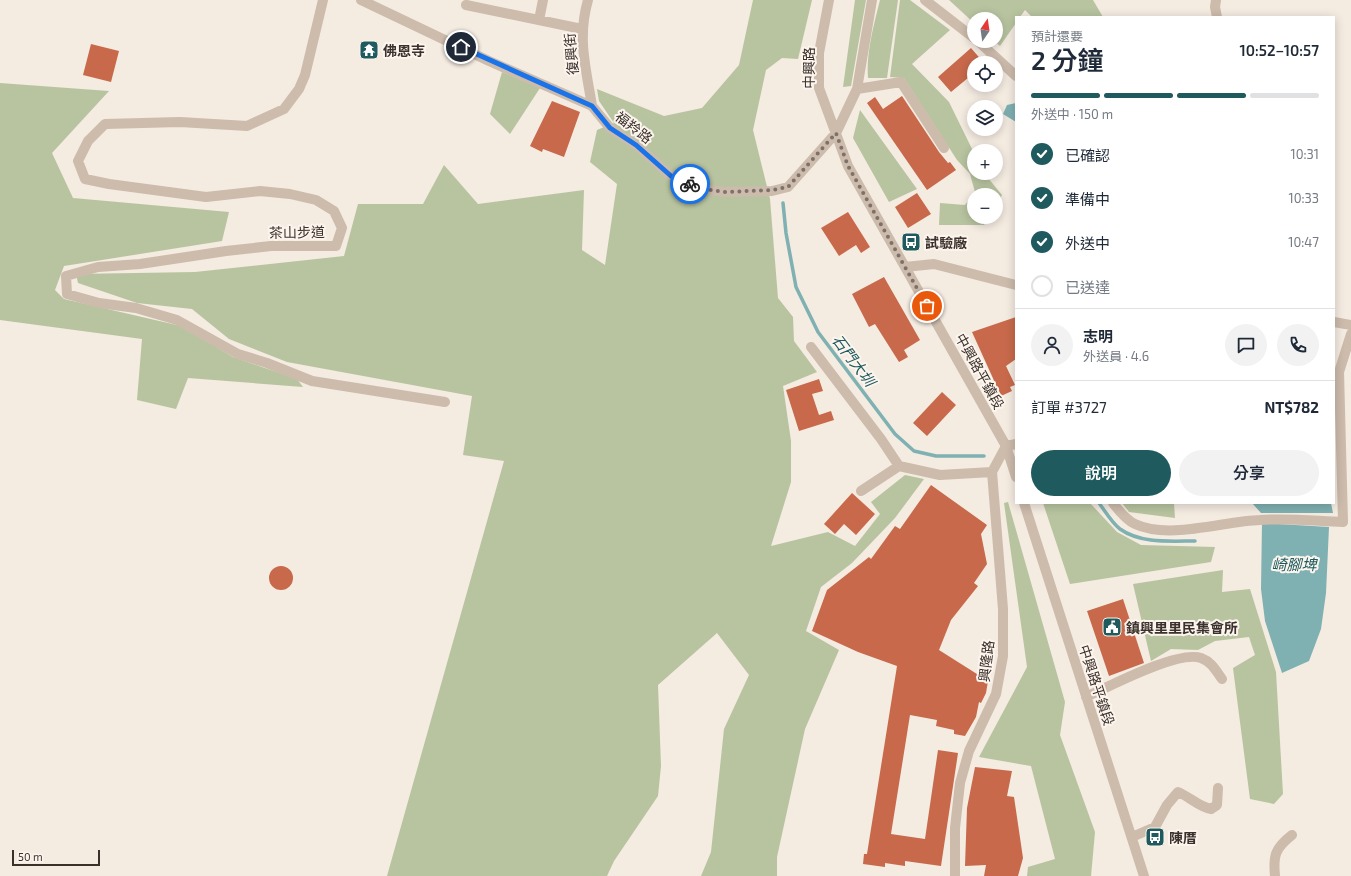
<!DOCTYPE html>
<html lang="zh-TW">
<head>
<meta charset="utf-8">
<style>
	body { margin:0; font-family:"Exo 2","Noto Sans TC",sans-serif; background:#f2f2f3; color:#1f2937; height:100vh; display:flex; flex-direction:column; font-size:15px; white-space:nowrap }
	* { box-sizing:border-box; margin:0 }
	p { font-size:13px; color:#747a83 }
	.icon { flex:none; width:22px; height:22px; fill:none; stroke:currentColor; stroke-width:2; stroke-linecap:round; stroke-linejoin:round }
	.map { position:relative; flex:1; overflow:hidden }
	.side { position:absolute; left:1015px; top:16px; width:320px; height:488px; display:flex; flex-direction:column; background:#fff; border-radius:0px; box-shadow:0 2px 10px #0003 }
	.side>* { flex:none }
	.needle { width:26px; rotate:13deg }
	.buttons { position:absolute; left:967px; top:12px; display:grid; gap:8px }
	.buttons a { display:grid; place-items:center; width:36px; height:36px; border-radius:50%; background:#fff; box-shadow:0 2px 10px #0003; font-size:20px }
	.scale { position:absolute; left:12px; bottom:10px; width:88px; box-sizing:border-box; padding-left:4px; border:2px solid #3b302b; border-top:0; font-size:11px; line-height:14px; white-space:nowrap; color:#3b302b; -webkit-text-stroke:3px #fbf5ee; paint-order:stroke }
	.pin { position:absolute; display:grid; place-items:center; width:34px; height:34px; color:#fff; margin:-17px; border:2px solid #fff; border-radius:50%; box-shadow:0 1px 4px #0007 }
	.courier { position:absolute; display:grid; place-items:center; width:40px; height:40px; margin:-20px; border:3px solid #1a73e8; border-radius:50%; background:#fff; color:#222; box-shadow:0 1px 5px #0007 }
	.overview em { font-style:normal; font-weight:600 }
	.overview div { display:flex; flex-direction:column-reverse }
	.overview { display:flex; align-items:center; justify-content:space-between; height:68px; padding:0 16px }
	h1 { font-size:26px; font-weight:600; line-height:30px }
	.bar { display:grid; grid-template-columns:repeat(4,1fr); gap:6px 4px; align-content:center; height:48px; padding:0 16px }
	.bar i { height:5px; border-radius:3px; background:#e0e1e3 }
	.bar .selected { background:#1f5a5e }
	.bar p { grid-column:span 4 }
	.line { display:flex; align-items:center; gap:10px; padding:0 16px; border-top:1px solid #e0e1e3 }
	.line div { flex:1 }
	.round { display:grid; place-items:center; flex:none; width:42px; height:42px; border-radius:21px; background:#f2f2f3 }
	ol { padding:0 16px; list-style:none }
	li { display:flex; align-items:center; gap:12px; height:44px }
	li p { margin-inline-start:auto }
	li .icon { padding:4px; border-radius:50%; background:#1f5a5e; color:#fff; stroke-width:4 }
	li:last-child { color:#747a83 }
	li i { width:22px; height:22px; border:2px solid #e0e1e3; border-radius:50% }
	.action { display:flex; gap:8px; margin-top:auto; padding:8px 16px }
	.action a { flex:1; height:46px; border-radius:24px; background:#1f5a5e; color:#fff; font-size:16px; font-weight:600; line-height:46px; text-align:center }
	.action a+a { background:#f2f2f3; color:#1f2937 }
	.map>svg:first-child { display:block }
	.green { fill:#b8c4a0 }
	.water { fill:#7fb0b2 }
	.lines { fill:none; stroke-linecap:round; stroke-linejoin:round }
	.stream { stroke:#7fb0b2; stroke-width:3.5 }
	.building { fill:#c8694b }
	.minor { stroke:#cdbbac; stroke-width:10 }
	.done { stroke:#7c716b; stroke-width:4; stroke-dasharray:0 7.2 }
	.route { stroke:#1a73e8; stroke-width:5 }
	.labels { text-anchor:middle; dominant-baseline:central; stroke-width:4; stroke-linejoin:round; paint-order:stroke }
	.poi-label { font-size:14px; font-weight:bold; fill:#3b302b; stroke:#fbf5ee; text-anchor:start }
	.street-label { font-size:14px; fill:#3b302b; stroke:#fbf5ee }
	.water-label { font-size:15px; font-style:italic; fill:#1f5a5e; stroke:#fbf5ee }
</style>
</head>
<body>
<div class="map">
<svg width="1351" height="876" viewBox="0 0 1351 876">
	<rect width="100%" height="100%" fill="#f4ebe1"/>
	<!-- green -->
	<path class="green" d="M753 0H812L798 59 782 58 766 70 753 130 770 199 778 298 793 317 794 341 817 372 783 386 791 441V482L771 546 828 532 855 546 880 514 871 502 905 475 924 479 895 518 852 563 821 587 806 631 839 650 805 729 777 857V876H701L711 852 724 729 749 675 717 633 658 685 661 766 658 796 614 861 607 876H387L504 461 463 455 472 396 287 362 229 339 192 309 137 303 78 283 76 274 195 272 344 256 358 204H423L444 165 478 204 584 190 582 250 605 265 617 184 590 162 597 130 614 123 599 101 597 89 664 116 702 108 739 65Z
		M855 0H866L851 86 843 87Z
		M880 0H898L887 78H868C866 53 874 24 880 0Z
		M900 0H910L950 30 912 64 949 102 974 153V173H984L1002 195 996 205V195H974V217H989L984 225H939L940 203 965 205 975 192 970 174 957 160 904 78 890 77Z
		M949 0H1093L1103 17H1032L1025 10 1020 17H1016V23L1000 46 994 41H996V19H974V23Z
		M502 72 540 88 510 134 490 114Z
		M0 83 109 91 52 153 73 198 229 212 222 241 64 266 55 290 64 299 181 326 233 357 297 379 303 387 188 378 176 409 137 400 142 339 0 320Z
		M860 110 917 189 889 202 853 138Z
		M1008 502 1065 702 1060 735 1095 832 1091 876H1027L1028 867 1055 859 1031 766 979 757 1027 667 1004 503Z
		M1043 503H1090L1117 532 1141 545 1215 547 1211 562 1070 584Z
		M1122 503H1174L1175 518 1129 512Z
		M1223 570 1222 592 1250 589 1276 672 1283 794 1274 804 1250 799 1233 668 1255 655 1249 637 1215 641 1198 650 1171 649 1151 661 1133 584Z"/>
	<!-- water -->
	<path class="water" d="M1016 103V122L1003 114 1007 105Z
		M1252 503H1331L1333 513H1261Z
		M1262 523 1329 527 1326 593 1321 629 1309 661 1282 673 1265 621 1261 589Z"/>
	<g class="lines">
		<!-- stream -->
		<path class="stream" d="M783 203 786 233 796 287 818 332 895 434 914 451 936 456H984
			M1099 503C1105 511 1112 523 1120 529 1141 544 1171 541 1195 541"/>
	</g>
	<!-- building -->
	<path class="building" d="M91 44 119 51 111 82 83 75Z
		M971 48 984 63H974V73L951 92 938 77Z
		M902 96 939 152 948 163 950 162 956 170 927 190 867 103 875 97 883 109Z
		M552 101 580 112 564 157 543 149 542 152 530 146Z
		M917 193 931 214 908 228 895 207Z
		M848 212 870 247 861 253 856 245 839 256 821 228Z
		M884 277 920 340 904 350 908 357 899 362 875 324 869 327 852 294Z
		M1016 317V359L1006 366 1015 385 1010 387 1012 391 1001 396 972 332Z
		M819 379 823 391 812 394 819 415 831 411 834 420 799 431 786 390Z
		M942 392 956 405 927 436 913 423Z
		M931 485 987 525 981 534 987 564 974 583 978 586 951 620 939 650 988 681 986 693 981 703 979 702 976 717 965 736 954 734V730L936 726 937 720 910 715 891 834 925 839 938 750 958 753 941 866 905 861V866L885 863V867L863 864 864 854H867L897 666 858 652 812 631 827 590 869 557 871 559 895 526 900 529Z
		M852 493 875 514 856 535 844 524 835 534 824 524Z
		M269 578a12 12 0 1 1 24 0a12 12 0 1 1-24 0Z
		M1123 599 1144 663 1109 676 1087 611Z
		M975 767 1012 771 1007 796 1014 797 1023 858 1018 876H984L986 865 965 866 967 808Z"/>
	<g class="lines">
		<!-- minor -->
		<path class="minor" d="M323 0 305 75 299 89 284 109 247 126 180 122 105 124 88 141 78 161 85 179 109 184 206 197 260 191 290 194 316 200 334 211 342 228 336 246H271L226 251 140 264 98 267 66 276 67 294 99 303 136 308 177 320 238 354 267 363 312 381 445 402
			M361 0 489 61 592 106 610 128 636 145 671 176 710 190 725 192 772 191 788 187 836 133 857 89 872 0
			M588 0C577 38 586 68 592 106
			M829 0 819 53V88L848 166 1006 446 1016 477
			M925 0 974 38
			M1216 0 1215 7 1217 17
			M466 5 582 29
			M539 20 543 0
			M978 41 1016 76
			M857 89 901 82 944 148
			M905 267 934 264 1016 285
			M1334 322 1351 325
			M811 347 881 439 899 466 940 475 992 472
			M861 491 899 466
			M1024 503 1144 876
			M1113 503C1119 511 1126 520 1135 524 1169 540 1224 521 1260 520 1287 518 1315 521 1343 522L1339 372 1351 334
			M1086 697C1110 686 1178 650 1201 658 1212 662 1216 671 1222 679
			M1132 837 1155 827 1167 805 1178 792C1190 797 1199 807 1211 809L1217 805 1218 788
			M955 876V828L960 783 969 751 996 694 1003 656V609L992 472 1006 446 1016 444
			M1275 876C1273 856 1275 848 1292 835"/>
	</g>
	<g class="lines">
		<!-- done -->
		<path class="done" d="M690 184 710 190 725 192 772 190 788 187 836 133 848 166 927 306"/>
		<!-- route -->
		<path class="route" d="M461 47 592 106 610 128 636 145 671 176 690 184"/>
	</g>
	<!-- icons -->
	<defs>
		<g id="temple-square" transform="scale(1)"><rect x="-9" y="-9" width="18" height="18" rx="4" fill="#1f5a5e" stroke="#fbf5ee"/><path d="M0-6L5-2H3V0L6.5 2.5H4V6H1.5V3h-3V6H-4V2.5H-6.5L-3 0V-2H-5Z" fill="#fff"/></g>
		<g id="bus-square" transform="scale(1)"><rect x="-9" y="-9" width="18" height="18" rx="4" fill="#1f5a5e" stroke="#fbf5ee"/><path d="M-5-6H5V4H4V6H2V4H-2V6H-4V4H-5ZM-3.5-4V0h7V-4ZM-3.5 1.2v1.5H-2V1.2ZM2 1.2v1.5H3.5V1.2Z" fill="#fff"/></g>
		<g id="civic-square" transform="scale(1)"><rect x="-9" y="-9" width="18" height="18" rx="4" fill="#1f5a5e" stroke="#fbf5ee"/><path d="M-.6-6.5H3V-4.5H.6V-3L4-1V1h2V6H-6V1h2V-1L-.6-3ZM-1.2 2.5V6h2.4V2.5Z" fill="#fff"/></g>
	</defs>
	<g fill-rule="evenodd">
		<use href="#temple-square" x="369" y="50"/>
		<use href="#bus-square" x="911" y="242"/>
		<use href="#civic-square" x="1112" y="627"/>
		<use href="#bus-square" x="1155" y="837"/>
	</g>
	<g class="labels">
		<!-- poi labels -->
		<g class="poi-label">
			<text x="383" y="50">佛恩寺</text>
			<text x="925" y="242">試驗廠</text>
			<text x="1126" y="627">鎮興里里民集會所</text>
			<text x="1169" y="837">陳厝</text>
		</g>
		<!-- street labels -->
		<g class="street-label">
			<text transform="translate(571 54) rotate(-95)">復興街</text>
			<text transform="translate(808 68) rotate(-90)">中興路</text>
			<text transform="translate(634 127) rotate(38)">福羚路</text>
			<text transform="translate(297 232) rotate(-1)">茶山步道</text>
			<text transform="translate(980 371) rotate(61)">中興路平鎮段</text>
			<text transform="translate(986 661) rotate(-83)">興隆路</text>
			<text transform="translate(1097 685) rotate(72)">中興路平鎮段</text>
		</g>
		<!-- water labels -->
		<g class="water-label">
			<text transform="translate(854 360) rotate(53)">石門大圳</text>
			<text x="1294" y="564">崎腳埤</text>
		</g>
	</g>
</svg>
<div class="buttons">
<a><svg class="needle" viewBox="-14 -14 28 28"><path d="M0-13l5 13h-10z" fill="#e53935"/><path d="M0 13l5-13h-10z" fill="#747a83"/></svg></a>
<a><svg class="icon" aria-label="locate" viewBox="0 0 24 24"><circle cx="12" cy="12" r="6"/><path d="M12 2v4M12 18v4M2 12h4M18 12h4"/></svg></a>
<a><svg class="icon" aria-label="layers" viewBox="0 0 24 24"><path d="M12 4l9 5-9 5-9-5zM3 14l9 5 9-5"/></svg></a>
<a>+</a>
<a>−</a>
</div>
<div class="scale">50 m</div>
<div class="pin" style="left:927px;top:306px;background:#ea580c"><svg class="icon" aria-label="bag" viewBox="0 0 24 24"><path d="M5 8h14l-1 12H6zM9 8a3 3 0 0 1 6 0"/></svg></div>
<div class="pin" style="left:461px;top:47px;background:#1f2937"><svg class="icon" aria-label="home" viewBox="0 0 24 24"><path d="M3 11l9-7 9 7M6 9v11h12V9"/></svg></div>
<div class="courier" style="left:690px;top:184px"><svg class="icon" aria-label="bike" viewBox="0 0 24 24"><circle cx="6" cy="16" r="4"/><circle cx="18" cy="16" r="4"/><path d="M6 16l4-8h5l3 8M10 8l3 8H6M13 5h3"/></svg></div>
<section class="side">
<div class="overview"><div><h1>2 分鐘</h1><p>預計還要</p></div><em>10:52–10:57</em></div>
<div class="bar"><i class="selected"></i><i class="selected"></i><i class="selected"></i><i></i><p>外送中 · 150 m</p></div>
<ol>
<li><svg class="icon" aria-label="check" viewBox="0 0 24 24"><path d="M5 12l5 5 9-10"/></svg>已確認<p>10:31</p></li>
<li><svg class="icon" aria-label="check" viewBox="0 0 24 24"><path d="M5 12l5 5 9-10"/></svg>準備中<p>10:33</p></li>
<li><svg class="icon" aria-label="check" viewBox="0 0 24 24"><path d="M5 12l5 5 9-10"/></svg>外送中<p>10:47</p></li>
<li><i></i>已送達</li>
</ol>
<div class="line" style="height:72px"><a class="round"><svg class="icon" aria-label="person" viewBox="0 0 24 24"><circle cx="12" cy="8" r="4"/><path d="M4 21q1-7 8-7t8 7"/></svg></a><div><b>志明</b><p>外送員 · 4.6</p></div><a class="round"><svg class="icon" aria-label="chat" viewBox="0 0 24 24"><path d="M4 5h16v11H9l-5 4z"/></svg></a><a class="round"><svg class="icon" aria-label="phone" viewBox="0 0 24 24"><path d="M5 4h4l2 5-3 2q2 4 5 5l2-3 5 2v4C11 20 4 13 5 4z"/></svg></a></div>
<div class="line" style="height:52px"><div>訂單 #3727</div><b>NT$782</b></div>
<div class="action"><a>說明</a><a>分享</a></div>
</section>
</div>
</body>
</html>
